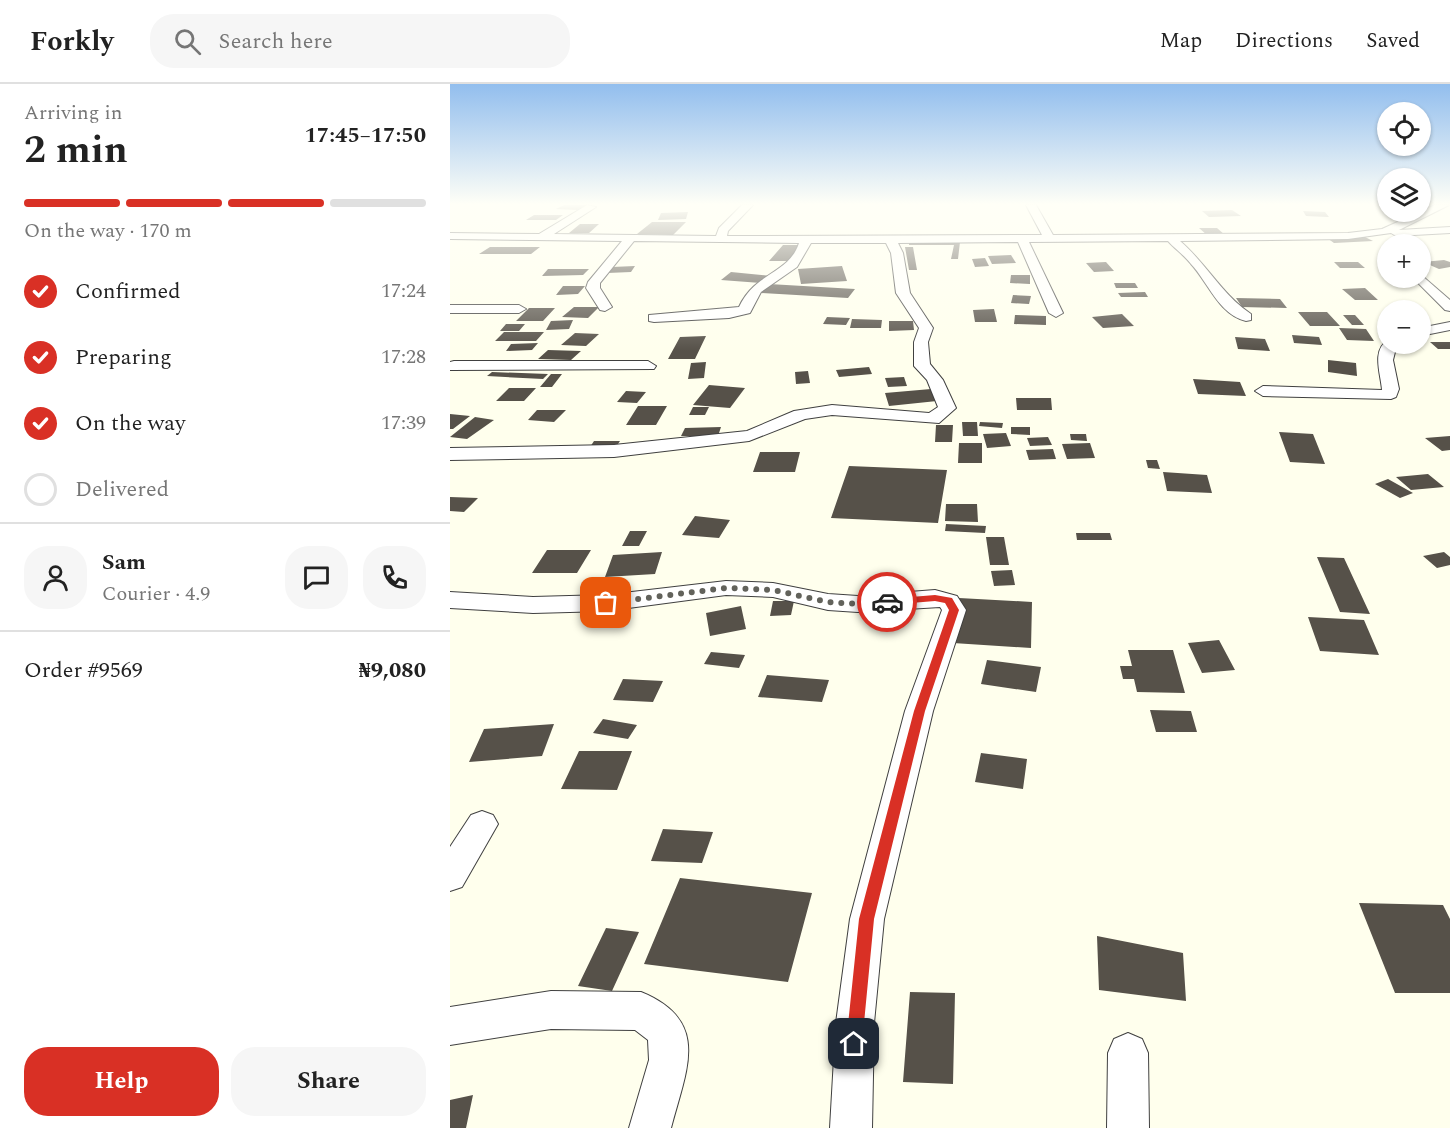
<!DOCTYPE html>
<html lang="en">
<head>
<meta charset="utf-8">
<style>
	body { margin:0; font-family:Spectral,serif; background:#f6f6f6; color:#222; height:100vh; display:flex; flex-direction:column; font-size:22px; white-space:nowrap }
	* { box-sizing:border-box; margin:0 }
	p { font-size:20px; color:#767676 }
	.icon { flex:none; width:33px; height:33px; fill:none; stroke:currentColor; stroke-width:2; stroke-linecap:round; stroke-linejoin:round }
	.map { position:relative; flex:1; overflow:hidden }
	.panel { display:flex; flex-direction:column; background:#fff; width:450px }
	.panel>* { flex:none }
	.fabs { position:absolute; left:927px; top:18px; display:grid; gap:12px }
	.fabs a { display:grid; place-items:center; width:54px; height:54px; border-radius:50%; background:#fff; box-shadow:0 2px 4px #0004; font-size:30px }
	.pin { position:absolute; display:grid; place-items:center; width:51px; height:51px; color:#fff; margin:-26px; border-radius:12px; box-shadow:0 3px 9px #0006 }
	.courier { position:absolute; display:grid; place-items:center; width:60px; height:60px; margin:-30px; border:4px solid #d93025; border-radius:50%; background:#fff; color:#222; box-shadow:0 2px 8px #0007 }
	.summary em { font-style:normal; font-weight:700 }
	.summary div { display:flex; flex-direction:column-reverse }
	.summary { display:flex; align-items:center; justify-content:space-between; height:102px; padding:0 24px }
	h1 { font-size:39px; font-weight:700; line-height:45px }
	.bar { display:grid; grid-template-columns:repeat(4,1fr); gap:9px 6px; align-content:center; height:72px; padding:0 24px }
	.bar i { height:8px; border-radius:4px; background:#e0e0e0 }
	.bar .active { background:#d93025 }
	.bar p { grid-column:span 4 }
	.line { display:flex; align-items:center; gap:15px; padding:0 24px; border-top:2px solid #e0e0e0 }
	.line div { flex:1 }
	.round { display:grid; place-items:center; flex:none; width:63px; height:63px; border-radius:24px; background:#f6f6f6 }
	ol { padding:0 24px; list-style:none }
	li { display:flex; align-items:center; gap:18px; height:66px }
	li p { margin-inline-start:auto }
	li .icon { padding:6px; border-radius:50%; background:#d93025; color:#fff; stroke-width:4 }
	li:last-child { color:#767676 }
	li i { width:33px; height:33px; border:3px solid #e0e0e0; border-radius:50% }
	.cta { display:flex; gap:12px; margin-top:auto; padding:12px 24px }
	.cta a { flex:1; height:69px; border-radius:24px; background:#d93025; color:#fff; font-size:24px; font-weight:700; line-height:69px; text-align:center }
	.cta a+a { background:#f6f6f6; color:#222 }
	header { display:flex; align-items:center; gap:36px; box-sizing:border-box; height:84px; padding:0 30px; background:#fff; border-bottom:2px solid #e0e0e0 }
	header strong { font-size:28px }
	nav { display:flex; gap:33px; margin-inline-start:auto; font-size:21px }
	.search { width:420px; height:54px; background:#f6f6f6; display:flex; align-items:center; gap:15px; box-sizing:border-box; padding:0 21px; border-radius:24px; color:#767676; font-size:22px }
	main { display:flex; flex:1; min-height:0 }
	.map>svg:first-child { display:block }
	.building { fill:#565149 }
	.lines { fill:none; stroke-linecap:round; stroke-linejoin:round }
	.street-casing { stroke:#404040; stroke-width:2 }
	.street { fill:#fff; fill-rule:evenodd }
	.route { fill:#d93025 }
	.done { stroke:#62625b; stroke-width:6; stroke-dasharray:0 10.8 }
</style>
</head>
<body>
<header>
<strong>Forkly</strong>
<div class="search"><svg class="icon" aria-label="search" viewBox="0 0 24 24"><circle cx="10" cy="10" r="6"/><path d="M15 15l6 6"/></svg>Search here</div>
<nav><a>Map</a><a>Directions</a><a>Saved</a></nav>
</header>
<main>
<section class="panel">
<div class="summary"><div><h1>2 min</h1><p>Arriving in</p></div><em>17:45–17:50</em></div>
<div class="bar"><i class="active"></i><i class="active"></i><i class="active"></i><i></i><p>On the way · 170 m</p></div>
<ol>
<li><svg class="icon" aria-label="check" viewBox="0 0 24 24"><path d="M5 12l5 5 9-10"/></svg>Confirmed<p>17:24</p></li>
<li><svg class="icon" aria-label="check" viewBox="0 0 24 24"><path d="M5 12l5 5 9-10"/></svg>Preparing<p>17:28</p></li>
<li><svg class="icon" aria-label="check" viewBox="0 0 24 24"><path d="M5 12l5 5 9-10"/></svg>On the way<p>17:39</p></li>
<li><i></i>Delivered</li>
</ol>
<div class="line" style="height:108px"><a class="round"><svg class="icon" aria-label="person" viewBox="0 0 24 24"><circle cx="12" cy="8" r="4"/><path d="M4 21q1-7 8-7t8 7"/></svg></a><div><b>Sam</b><p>Courier · 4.9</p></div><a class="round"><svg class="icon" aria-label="chat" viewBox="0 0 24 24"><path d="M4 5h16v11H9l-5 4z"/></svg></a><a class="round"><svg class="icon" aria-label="phone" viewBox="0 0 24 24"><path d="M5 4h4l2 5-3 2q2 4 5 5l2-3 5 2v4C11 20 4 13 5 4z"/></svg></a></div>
<div class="line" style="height:78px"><div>Order #9569</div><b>₦9,080</b></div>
<div class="cta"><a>Help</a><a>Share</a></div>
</section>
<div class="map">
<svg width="1000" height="1044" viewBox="0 0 1000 1044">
	<rect width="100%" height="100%" fill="#ffffed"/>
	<!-- building -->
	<path class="building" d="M114 121H139L129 126 106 125Z
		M782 126 791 132 759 133 752 127Z
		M853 127 875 128 879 133 856 132Z
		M238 128 236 135 208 136 211 129Z
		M84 131H113L106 136H76Z
		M202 138H236L223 151 187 150Z
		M130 140H149L139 149H119Z
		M749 144H767L775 151H757Z
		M915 153 923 157 884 159 877 154Z
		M459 158H510L508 175H501L504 161H459Z
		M333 161H352L339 177H319Z
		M40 163H90L81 170H29Z
		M455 163H463L467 186H459Z
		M561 171 566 179 542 180 538 172Z
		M535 174 539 182 525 183 522 175Z
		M994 176 1000 178V183L989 185 973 178Z
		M656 178 664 187 644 188 636 179Z
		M884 178H908L915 184H890Z
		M185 182 181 188 157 189 162 183Z
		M392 182 397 197 351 200 348 185Z
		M98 185H139L133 191 92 192Z
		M281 188 321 192 311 199 271 196Z
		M561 191H580V200L560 199Z
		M664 199H685L688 204H666Z
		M319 200 405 205 398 214 311 209Z
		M113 202H135L128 210 106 211Z
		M915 204 928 216H905L892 205Z
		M695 208 698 213H671L668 209Z
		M563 211 581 212 579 220 561 219Z
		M786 214 830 215 837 224 792 223Z
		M124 223H149L138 234 112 233Z
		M79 224H105L93 237H66Z
		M544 225 547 238H525L523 226Z
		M848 228H877L890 242H860Z
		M672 230 684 242 653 244 642 233Z
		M565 231 596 232V241L564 240Z
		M893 231H905L914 241H902Z
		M377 233 400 234 396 241 373 240Z
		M402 235 432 236 431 244H400Z
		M123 236 119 245 96 246 101 237Z
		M439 237H463L464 246 439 247Z
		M56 240H75L69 247H50Z
		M889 244 916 245 924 257 897 256Z
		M54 248H94L86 257H45Z
		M125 249 149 250 136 262 111 261Z
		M842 251 869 253 872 261 844 259Z
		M256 252 245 275H218L230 253Z
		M785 253 815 255 820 267 788 265Z
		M980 258H1000V265H988Z
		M88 259 82 266 56 267 61 260Z
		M98 266 131 267 121 276 88 275Z
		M878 276 906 279 907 292 878 288Z
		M256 278 254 294 238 295 241 279Z
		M419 283 422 290 389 293 386 286Z
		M358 287 360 299 346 300 345 288Z
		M42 288 98 290 93 295 37 292Z
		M101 290H112L102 303H90Z
		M454 293 457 302 438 303 435 294Z
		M743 295 790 298 796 312 748 310Z
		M259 301 295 304 280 324 243 321Z
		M59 304H86L74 317H46Z
		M481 305 487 317 439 322 435 309Z
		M176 307 196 308 187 319 167 318Z
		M566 314H601L602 326H567Z
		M188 322H217L206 341H176Z
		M243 323H259L255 331H239Z
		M87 326H116L104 338 78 336Z
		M0 330 20 332 3 345H0Z
		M25 333 44 336 17 355 0 353Z
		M512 338H527L528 352H513Z
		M530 338 553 339 552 344 529 342Z
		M486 341H503L502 358H485Z
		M271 343 268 352H231L235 344Z
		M561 343H580V351L561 350Z
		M829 348 863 350 875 380 840 378Z
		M556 349 561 362 537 364 533 350Z
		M620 350H636L637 357 621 356Z
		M1000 352V366L992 367 975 354Z
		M598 353 602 361 580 362 577 354Z
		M144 357H170L166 363H140Z
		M509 359H532V379H508Z
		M640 359 645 374 617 375 612 360Z
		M603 365 606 375 579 376 576 366Z
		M310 368H350L345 388H303Z
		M696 376H707L710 385 698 384Z
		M399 382 497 386 488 439 381 434Z
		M713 388 757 391 762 409 717 407Z
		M978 390 994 403 961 406 946 393Z
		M938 395 963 409 950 414 925 400Z
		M0 413 28 414 14 428 0 427Z
		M496 420H527L528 438 495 437Z
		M245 432 280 436 269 454 232 451Z
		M496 440 536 442 535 449 495 447Z
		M180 447H197L189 462H172Z
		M626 449H660L662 456H627Z
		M536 453H554L559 481H540Z
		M97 466H141L127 489H82Z
		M212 468 205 490 155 493 163 471Z
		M994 468 1000 473V481L987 484 973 472Z
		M867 473 894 474 920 530 890 528Z
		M562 486 565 501 544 502 541 487Z
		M509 514 582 518 581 564 503 559Z
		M323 517H344L341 531 320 532Z
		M291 522 296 545 260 552 256 529Z
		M858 533 914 536 929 571 870 567Z
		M769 556 785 586 752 589 738 559Z
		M678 566H723L735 609 687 608 684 595H673L670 582H682Z
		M261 568 295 571 289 584 254 580Z
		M537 576 591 583 586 608 531 600Z
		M317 591 379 596 372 618 308 613Z
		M173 595 213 597 203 618 163 616Z
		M700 626 741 627 747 648H706Z
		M153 635 187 641 178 655 143 649Z
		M104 640 92 672 19 678 34 645Z
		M129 667H182L167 706 111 705Z
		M531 669 577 675 573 705 525 698Z
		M213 745 263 748 252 779 201 777Z
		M230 794 362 809 338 898 194 880Z
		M909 819 993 821 1000 835V909H945Z
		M156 844 189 848 162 907 128 902Z
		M647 852 733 869 736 917 649 906Z
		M460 908 505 909 503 1000 453 998Z
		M23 1011 16 1044H0V1016Z"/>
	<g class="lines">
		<!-- street casing -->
		<g class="street-casing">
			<path id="street" d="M137 121 146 123 104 150 266 152 269 144 292 121H303L278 147 277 152 592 151 576 121H586L603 151 898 149 932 145 985 121H999L949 146 1000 143V149L946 152 941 149 898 155 730 157C756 179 772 211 801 230V236L796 237C769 231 758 198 741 180 734 171 725 165 718 157L579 158 613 229 606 233 599 229 568 158 448 159 453 169 460 209 483 244 478 258 480 280 493 296 506 324 489 339 382 331 355 335 299 357 164 373 0 376V364L164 361 297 347 344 327 382 321 479 329 488 323 477 296 464 282V258L469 244 446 209 441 169 436 159H361L347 183 311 208 300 229 279 234 204 238 199 237V231L289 223C305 188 339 190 349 159L184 157 150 199V204L162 223 155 227 150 226 136 204 138 198 172 157 0 155V149L89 150Z
				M970 190 1000 216V227L995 226 966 197 964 194H970Z
				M0 221H69L76 225 69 229H0Z
				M1000 238V246L970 252V244Z
				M938 256V260H947L943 276 949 305 946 313 941 315 813 312 805 307 813 302 932 306C931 291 921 266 938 256Z
				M198 277 206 282 204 285 0 286V278L4 277Z
				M276 497 323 499 378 510 408 512 485 506 507 512 516 526 483 627 434 835 424 939 422 1044H380L386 939 400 835 455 627 492 526 490 523 408 528 378 526 323 513 276 511 156 527 83 529 0 524V508L83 513 156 511Z
				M32 727 43 731 48 740 12 803 0 807V763L21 731Z
				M101 907 191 908C262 937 236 986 221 1044H179L199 976 198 956 185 946 101 945 0 961V923Z
				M678 949 692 955 698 969 699 1044H657L658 969 664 955Z"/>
		</g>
		<!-- street -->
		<use href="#street" class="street"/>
	</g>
	<!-- sky -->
	<linearGradient id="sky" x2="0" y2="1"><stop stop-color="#92beee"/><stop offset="0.45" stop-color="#fffff7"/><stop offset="1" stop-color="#fffff7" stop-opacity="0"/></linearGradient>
	<rect width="1000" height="267" fill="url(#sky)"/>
	<!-- route -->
	<path class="route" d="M485 511 502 514 509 526 475 627 424 835 412 960 410 966 404 968 398 966 396 960 409 835 464 627 499 526 495 519 485 517 437 521 432 518 437 515Z"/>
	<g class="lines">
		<!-- done -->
		<path class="done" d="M156 519 276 504 323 506 378 518 408 520 437 518"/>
	</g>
</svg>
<div class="fabs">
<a><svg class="icon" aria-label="locate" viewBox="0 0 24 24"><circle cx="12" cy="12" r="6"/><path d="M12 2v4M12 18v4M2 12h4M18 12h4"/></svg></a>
<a><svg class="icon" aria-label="layers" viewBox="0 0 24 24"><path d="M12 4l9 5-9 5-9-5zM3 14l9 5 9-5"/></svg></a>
<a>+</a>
<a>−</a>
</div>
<div class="pin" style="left:156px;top:519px;background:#ea580c"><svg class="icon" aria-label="bag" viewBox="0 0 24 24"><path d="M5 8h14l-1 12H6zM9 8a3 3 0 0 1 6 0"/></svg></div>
<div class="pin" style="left:404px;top:960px;background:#1f2937"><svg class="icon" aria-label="home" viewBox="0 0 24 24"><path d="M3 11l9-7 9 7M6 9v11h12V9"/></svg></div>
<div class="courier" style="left:437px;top:518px"><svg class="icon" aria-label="car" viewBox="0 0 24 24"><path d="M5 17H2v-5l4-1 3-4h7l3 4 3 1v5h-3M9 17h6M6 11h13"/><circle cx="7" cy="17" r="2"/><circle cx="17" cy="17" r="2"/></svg></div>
</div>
</main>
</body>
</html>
